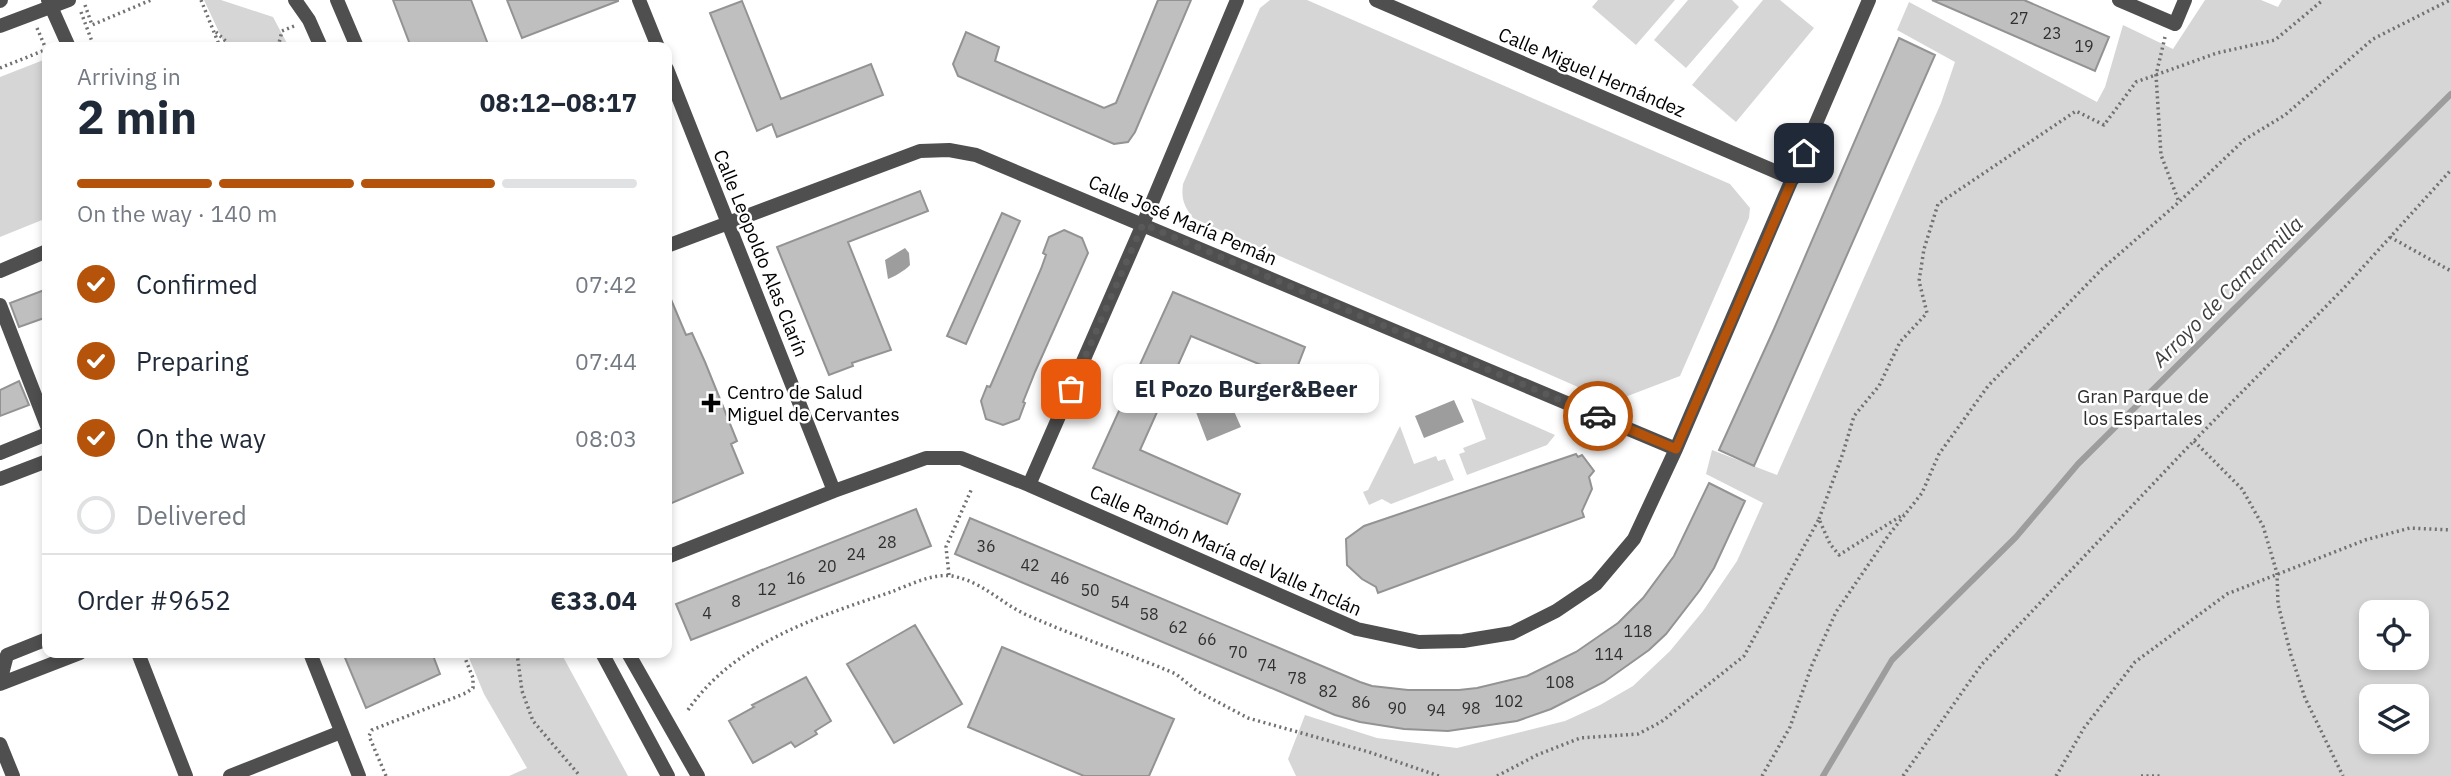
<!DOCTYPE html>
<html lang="en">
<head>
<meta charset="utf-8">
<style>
	body { margin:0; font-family:"IBM Plex Sans",sans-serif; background:#f6f6f7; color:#1f2937; height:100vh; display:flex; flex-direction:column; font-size:26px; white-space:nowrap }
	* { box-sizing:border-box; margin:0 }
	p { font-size:23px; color:#747a83 }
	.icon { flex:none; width:38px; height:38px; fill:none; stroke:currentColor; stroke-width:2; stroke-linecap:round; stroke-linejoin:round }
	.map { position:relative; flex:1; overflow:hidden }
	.panel { position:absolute; left:42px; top:42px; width:630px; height:616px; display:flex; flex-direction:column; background:#fff; border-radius:14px; box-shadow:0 4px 10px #0003 }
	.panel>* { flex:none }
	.fabs { position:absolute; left:2359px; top:600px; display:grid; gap:14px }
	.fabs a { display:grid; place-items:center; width:70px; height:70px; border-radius:14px; background:#fff; box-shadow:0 4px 10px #0003; font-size:35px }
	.pin { position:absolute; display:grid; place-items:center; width:60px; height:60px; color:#fff; margin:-30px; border-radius:14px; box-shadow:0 4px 10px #0006 }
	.courier { position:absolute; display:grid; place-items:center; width:70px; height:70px; margin:-35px; border:5px solid #b45309; border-radius:50%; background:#fff; color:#222; box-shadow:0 2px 9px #0007 }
	.bubble { position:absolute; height:49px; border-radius:14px; background:#fff; box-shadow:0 4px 10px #0003; font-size:23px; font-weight:800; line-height:49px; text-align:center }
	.overview em { font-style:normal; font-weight:800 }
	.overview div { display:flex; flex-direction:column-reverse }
	.overview { display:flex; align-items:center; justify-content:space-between; height:119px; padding:0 35px }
	h1 { font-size:46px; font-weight:800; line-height:52px }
	.bar { display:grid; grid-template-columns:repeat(4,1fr); gap:10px 7px; align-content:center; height:84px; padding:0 35px }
	.bar i { height:9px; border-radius:5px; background:#e0e1e3 }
	.bar .on { background:#b45309 }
	.bar p { grid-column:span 4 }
	.line { display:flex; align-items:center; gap:18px; padding:0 35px; border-top:2px solid #e0e1e3 }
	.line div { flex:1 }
	ol { padding:0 35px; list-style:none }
	li { display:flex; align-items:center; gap:21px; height:77px }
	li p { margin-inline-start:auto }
	li .icon { padding:7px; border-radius:50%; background:#b45309; color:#fff; stroke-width:4 }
	li:last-child { color:#747a83 }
	li i { width:38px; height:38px; border:4px solid #e0e1e3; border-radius:50% }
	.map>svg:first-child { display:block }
	.green { fill:#d6d6d6; fill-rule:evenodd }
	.water { fill:#9d9d9d }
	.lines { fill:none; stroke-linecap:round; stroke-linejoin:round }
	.stream { stroke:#9d9d9d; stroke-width:6 }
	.building { fill:#bfbfbf; stroke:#939393; stroke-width:2 }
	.path { stroke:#717171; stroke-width:3.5; stroke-dasharray:2 3.5; stroke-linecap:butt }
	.pedestrian { stroke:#4f4f4f; stroke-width:14 }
	.minor { stroke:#4f4f4f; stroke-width:14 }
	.tertiary { stroke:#4f4f4f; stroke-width:14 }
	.done { stroke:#595959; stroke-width:7; stroke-dasharray:0 12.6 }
	.route { stroke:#b45309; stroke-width:9 }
	.poi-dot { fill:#000; stroke:#fff; stroke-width:2.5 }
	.labels { text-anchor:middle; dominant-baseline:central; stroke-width:5; stroke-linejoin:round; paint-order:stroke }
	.number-label { font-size:16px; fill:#303030 }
	.street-label { font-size:19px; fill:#000; stroke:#fff }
	.poi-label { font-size:19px; fill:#000; stroke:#fff; text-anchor:start }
	.park-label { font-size:19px; fill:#2d2d2d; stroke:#fff }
	.water-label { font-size:21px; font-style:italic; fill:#3e3e3e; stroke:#fff }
</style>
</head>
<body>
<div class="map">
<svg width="2451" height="776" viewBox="0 0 2451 776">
	<rect width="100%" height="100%" fill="#fff"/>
	<!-- green -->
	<path class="green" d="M204 0H221L273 17 289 47H226Z
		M1270 0H1307L1730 184 1750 208 1749 218 1680 376 1612 402 1193 218C1184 206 1181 199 1183 184L1260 8Z
		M1598 0H1675L1636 45 1592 7Z
		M1688 0H1732L1739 7 1686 68 1654 40Z
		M1763 0H1780L1814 28 1736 122 1692 85Z
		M2205 0H2261L2278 7 2282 0H2451V776H1296L1288 759 1305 715 1377 738 1457 748 1565 721 1600 705 1633 686 1670 651 1703 611 1737 561 1763 503 1706 474 1712 450 1777 475 1941 103 1955 62 1897 30 1909 2 2097 102 2105 87 2123 25 2173 49ZM2371 612H2417V658H2371ZM2371 696H2417V742H2371Z
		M46 59 47 218 0 237V77Z
		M1471 398 1555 435 1547 445 1467 475 1459 454 1465 452 1463 448 1486 439Z
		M1400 426 1414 464 1436 456 1438 461 1445 459 1454 480 1391 504 1382 499 1369 505 1363 492 1368 490Z
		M467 653H561L628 776H509L527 768 484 694Z"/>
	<!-- water -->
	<path class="water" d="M905 248 909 253 910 265C906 270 892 278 888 279L885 260Z
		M1226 393 1241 427 1207 441 1194 407Z
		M1454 400 1464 422 1424 438 1415 416Z"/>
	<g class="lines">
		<!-- stream -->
		<path class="stream" d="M1823 776 1892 660 2016 537 2078 464 2451 94"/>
	</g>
	<!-- building -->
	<path class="building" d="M393 0H471L489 47H411Z
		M507 0H618V1L522 38Z
		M1158 0H1191L1135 132 1128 142 1114 144 958 76 953 64 966 32 999 47 995 61 1104 108 1116 103Z
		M1932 0H2024L2109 37 2095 71Z
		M742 1 781 99 871 64 883 95 777 137 772 124 757 131 710 13Z
		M1899 38 1935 55 1754 466 1719 450 1774 329Z
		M920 191 928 211 848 242 891 350 852 363 853 366 829 375 777 247Z
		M1002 213 1020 221 966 344 947 336Z
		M1064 230 1082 238 1088 253 1035 372 1023 402 1025 403 1019 419 1003 425 986 419 981 401 987 386 990 387 1041 269 1046 255 1043 253 1049 237Z
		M47 289V317L19 327 10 303Z
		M667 290 686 335 692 333 705 362 737 441 731 444 743 473 667 505Z
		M1173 292 1305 347 1293 378 1191 336 1140 450 1240 494 1227 524 1093 468Z
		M19 381 29 405 0 416V390Z
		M1576 454 1578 457 1582 455 1594 471 1589 477 1592 489 1582 511 1584 517 1378 593 1376 587 1362 579 1347 565 1346 539 1364 526Z
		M1709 483 1745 501 1714 568 1700 590 1666 634 1649 650 1604 682 1551 709 1517 721 1448 731 1404 729 1360 722 1335 715 955 554 970 518 1360 682 1372 686 1408 690H1459L1477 688 1527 676 1576 652 1618 623 1643 598 1674 556Z
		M916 509 931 546 691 640 676 604Z
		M915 625 962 704 894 743 847 664Z
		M1002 647 1174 719 1149 776H1084L968 727Z
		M343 653H432L440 674 366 708Z
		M806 677 831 721 815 731 817 734 795 747 791 742 753 763 729 721 754 707 752 705Z"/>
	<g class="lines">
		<!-- path -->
		<path class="path" d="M201 0 220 47
			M85 5 92 25 151 0
			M81 12 94 47
			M37 28 46 49
			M216 32 232 47
			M2165 37 2156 75 2161 155 2179 202
			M278 47 282 31 294 26
			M0 68 45 50
			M2390 237 2451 271
			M2194 441 2242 489 2263 526 2277 573 2278 604 2291 655 2305 698 2343 776
			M1819 519 1843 453 1854 416 1879 386 1900 342 1927 313 1919 281 1924 249 1938 204 2076 111 2104 125 2136 82 2217 53 2275 40 2323 0
			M949 575 946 547 972 488
			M517 653 522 691 533 721 580 776
			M688 710C734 643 817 617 891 592 909 585 933 573 952 576 984 582 1000 603 1027 615 1076 637 1127 653 1176 674L1197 691 1248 718 1369 752 1439 776
			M386 776 369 736 372 730 466 693 473 688V678L463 653
			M1497 776 1537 755 1580 738 1638 734 1661 722 1744 656 1819 519 1830 544 1839 555 1904 514
			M1762 776 1790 727 1812 665 1836 612 1888 536 1922 493 1939 454 1988 386 2102 269 2179 202 2244 140 2285 115 2373 39 2450 0
			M1903 776 1982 664 2188 447 2344 288 2451 170
			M2056 776 2084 728 2135 662 2227 594 2365 540 2410 528 2451 530
			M2141 776H2163"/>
		<!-- pedestrian -->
		<path class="pedestrian" d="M0 305 47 426
			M138 653 186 776
			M0 744 13 776"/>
		<!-- minor -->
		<path class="minor" d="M48 0 69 47
			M639 0 658 47
			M1376 0 1793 179
			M2119 0 2175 24 2185 0
			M0 1 1 0
			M0 26 69 0
			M667 69 834 491
			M667 246 920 151 949 150 976 155 1676 449
			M0 271 47 251
			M0 453 47 434
			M0 479 47 461
			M1029 485 1143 224 1237 0
			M667 557 834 491 926 458H961L1029 485 1357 629 1419 642 1463 641 1512 633 1556 611 1596 584 1634 539 1676 449 1869 0
			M310 653 359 776
			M0 682 7 655 47 639
			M0 684 80 653
			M230 776 341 732"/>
		<!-- tertiary -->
		<path class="tertiary" d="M295 0 309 20 321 47
			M337 0 357 47
			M602 653 668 776
			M628 653 698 776"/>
	</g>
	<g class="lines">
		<!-- done -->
		<path class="done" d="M1071 389 1143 224 1598 416"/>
		<!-- route -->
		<path class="route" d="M1598 416 1676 449 1804 153"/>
	</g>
	<!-- markers -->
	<path class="poi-dot" d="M707.5 392.5h7v7h7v7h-7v7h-7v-7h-7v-7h7z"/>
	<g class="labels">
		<!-- number labels -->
		<g class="number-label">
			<text x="2019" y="18">27</text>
			<text x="2052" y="33">23</text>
			<text x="2084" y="46">19</text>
			<text x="887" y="542">28</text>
			<text x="986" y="546">36</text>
			<text x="856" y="554">24</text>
			<text x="1030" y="565">42</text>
			<text x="827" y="566">20</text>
			<text x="796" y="578">16</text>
			<text x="1060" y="578">46</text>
			<text x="767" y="589">12</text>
			<text x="1090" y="590">50</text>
			<text x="736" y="601">8</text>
			<text x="1120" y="602">54</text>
			<text x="707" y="613">4</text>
			<text x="1149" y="614">58</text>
			<text x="1178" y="627">62</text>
			<text x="1638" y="631">118</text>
			<text x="1207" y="639">66</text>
			<text x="1238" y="652">70</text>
			<text x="1609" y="654">114</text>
			<text x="1267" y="665">74</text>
			<text x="1297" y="678">78</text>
			<text x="1560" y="682">108</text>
			<text x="1328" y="691">82</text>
			<text x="1509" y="701">102</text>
			<text x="1361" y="702">86</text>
			<text x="1397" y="708">90</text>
			<text x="1471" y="708">98</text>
			<text x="1436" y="710">94</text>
		</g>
		<!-- street labels -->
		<g class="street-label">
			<text transform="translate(1592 72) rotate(23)">Calle Miguel Hernández</text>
			<text transform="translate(1183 220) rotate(23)">Calle José María Pemán</text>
			<text transform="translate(761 253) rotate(68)">Calle Leopoldo Alas Clarín</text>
			<text transform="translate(1226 550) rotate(24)">Calle Ramón María del Valle Inclán</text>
		</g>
		<!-- poi labels -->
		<g class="poi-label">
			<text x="727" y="392">Centro de Salud<tspan x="727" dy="22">Miguel de Cervantes</tspan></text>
		</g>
		<!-- park labels -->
		<g class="park-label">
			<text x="2143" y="396">Gran Parque de<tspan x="2143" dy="22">los Espartales</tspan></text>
		</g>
		<!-- water labels -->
		<g class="water-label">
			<text transform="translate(2227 291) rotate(-45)">Arroyo de Camarmilla</text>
		</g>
	</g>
</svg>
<div class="fabs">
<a><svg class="icon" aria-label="locate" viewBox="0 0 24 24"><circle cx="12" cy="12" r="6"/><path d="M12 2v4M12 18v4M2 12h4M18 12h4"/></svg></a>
<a><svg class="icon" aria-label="layers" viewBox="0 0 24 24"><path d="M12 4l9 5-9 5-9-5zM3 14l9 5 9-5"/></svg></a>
</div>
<div class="pin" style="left:1071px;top:389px;background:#ea580c"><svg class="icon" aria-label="bag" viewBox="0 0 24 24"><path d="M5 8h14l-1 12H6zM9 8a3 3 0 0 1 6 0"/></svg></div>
<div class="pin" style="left:1804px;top:153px;background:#1f2937"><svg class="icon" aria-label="home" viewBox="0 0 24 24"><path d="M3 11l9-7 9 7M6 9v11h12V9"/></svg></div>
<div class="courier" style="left:1598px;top:416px"><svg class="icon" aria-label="car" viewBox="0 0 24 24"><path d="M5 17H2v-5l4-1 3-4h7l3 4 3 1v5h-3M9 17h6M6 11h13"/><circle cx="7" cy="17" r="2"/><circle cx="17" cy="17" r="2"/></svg></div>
<div class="bubble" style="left:1113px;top:364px;width:266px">El Pozo Burger&amp;Beer</div>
<section class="panel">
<div class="overview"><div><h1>2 min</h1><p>Arriving in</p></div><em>08:12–08:17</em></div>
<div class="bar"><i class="on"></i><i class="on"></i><i class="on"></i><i></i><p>On the way · 140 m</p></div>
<ol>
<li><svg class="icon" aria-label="check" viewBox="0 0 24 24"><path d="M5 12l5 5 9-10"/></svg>Confirmed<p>07:42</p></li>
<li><svg class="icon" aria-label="check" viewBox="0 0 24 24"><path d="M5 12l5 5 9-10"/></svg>Preparing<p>07:44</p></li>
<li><svg class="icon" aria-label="check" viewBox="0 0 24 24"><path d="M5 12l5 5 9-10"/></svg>On the way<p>08:03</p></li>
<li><i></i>Delivered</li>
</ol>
<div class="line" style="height:91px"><div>Order #9652</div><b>€33.04</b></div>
</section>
</div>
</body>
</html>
